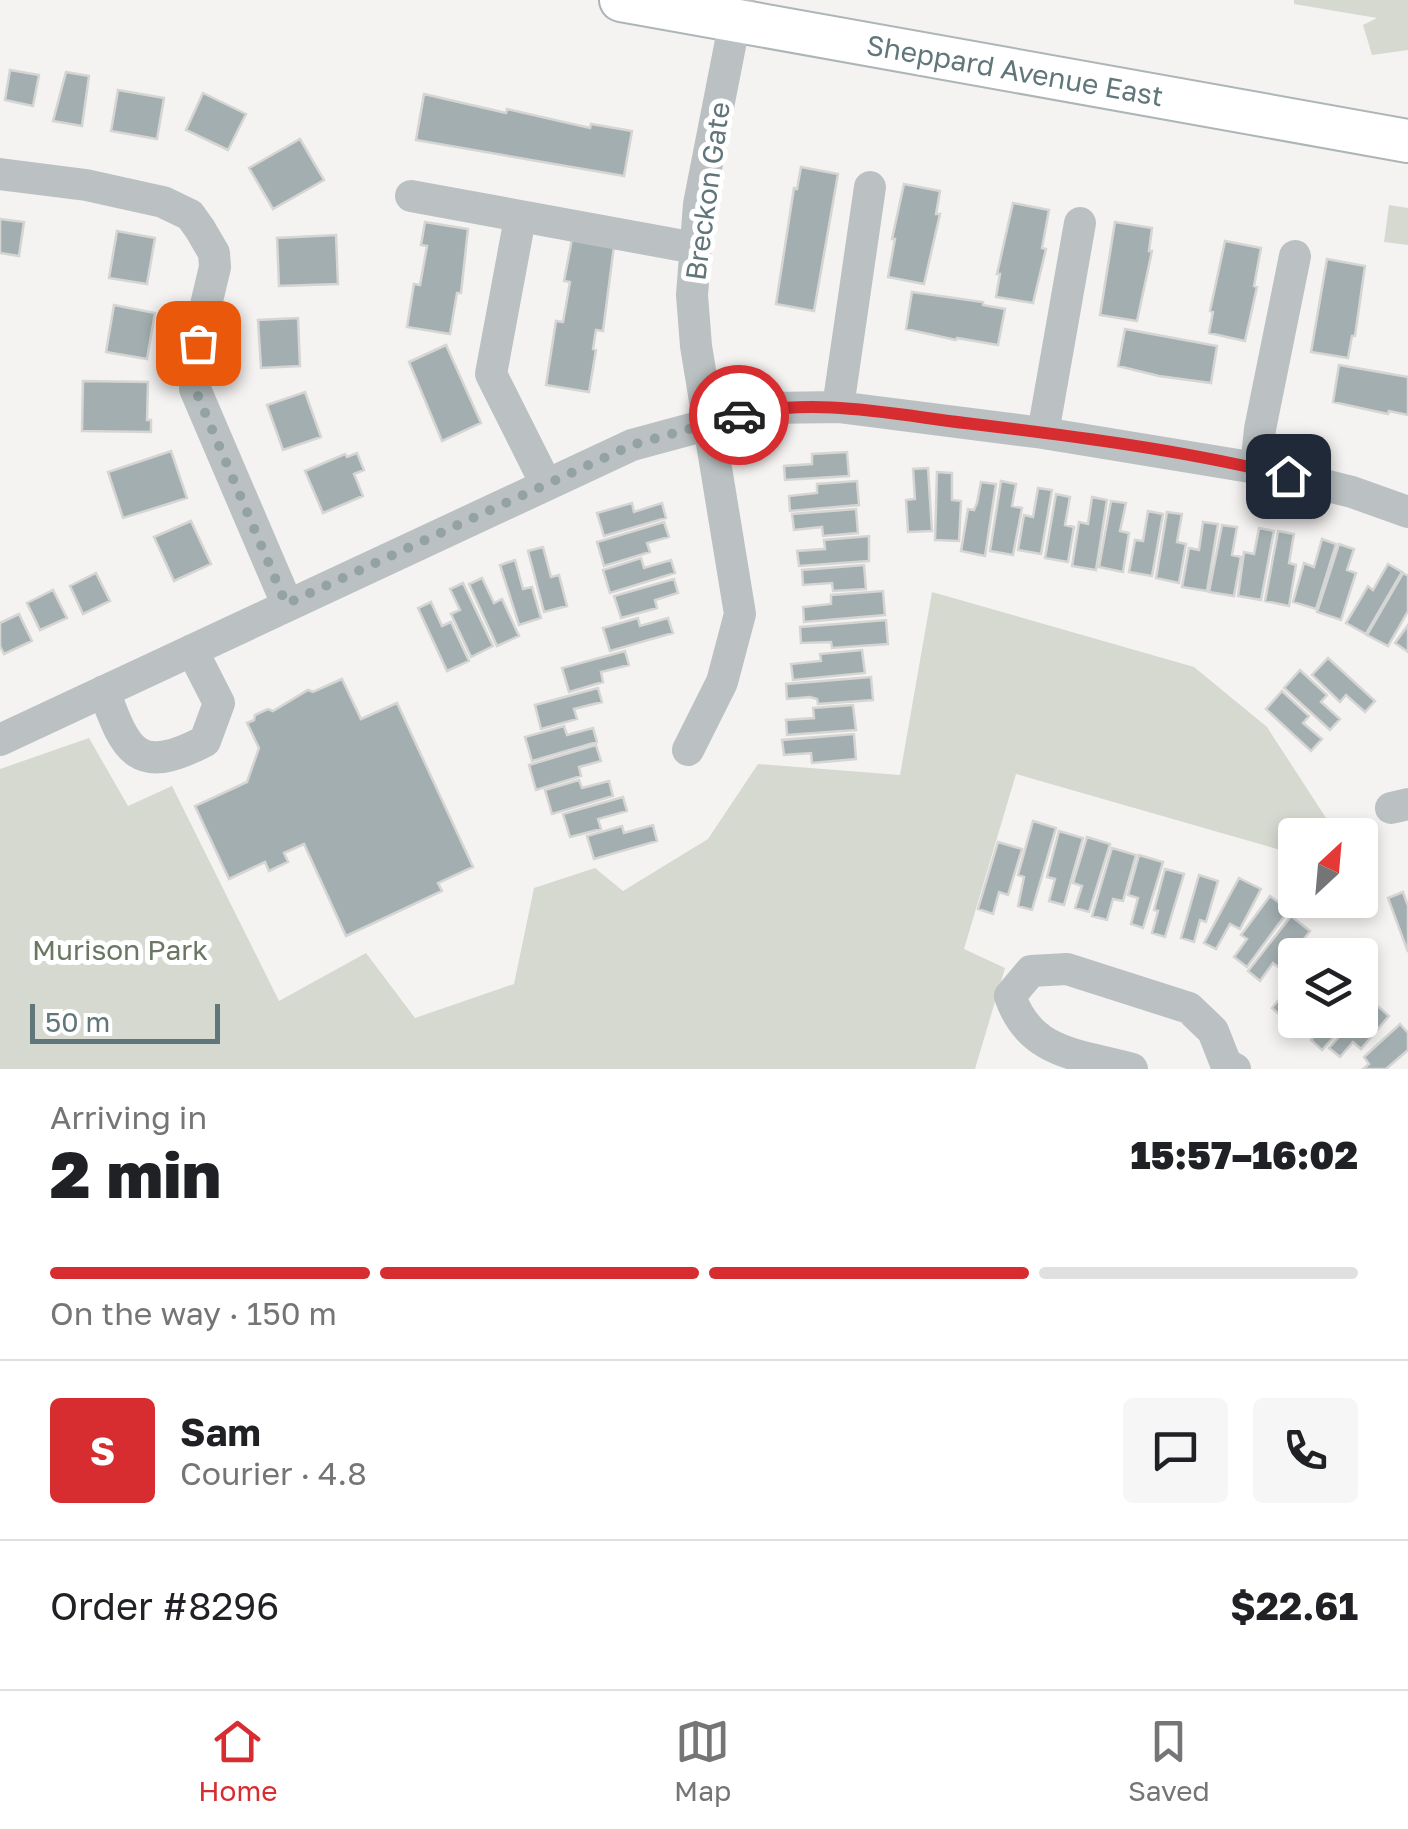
<!DOCTYPE html>
<html lang="en">
<head>
<meta charset="utf-8">
<style>
	body { margin:0; font-family:"Golos Text",sans-serif; background:#f6f6f6; color:#202124; height:100vh; display:flex; flex-direction:column; font-size:38px; white-space:nowrap }
	* { box-sizing:border-box; margin:0 }
	p { font-size:32px; color:#757577 }
	.icon { flex:none; width:55px; height:55px; fill:none; stroke:currentColor; stroke-width:2; stroke-linecap:round; stroke-linejoin:round }
	.map { position:relative; height:1069px; overflow:hidden }
	.details { display:flex; flex-direction:column; background:#fff; flex:1 }
	.details>* { flex:none }
	.needle { width:65px; rotate:26deg }
	.controls { position:absolute; left:1278px; top:818px; display:grid; gap:20px }
	.controls a { display:grid; place-items:center; width:100px; height:100px; border-radius:10px; background:#fff; box-shadow:0 5px 15px #0003; font-size:50px }
	.scale { position:absolute; left:30px; bottom:25px; width:190px; box-sizing:border-box; padding-left:10px; border:5px solid #61767a; border-top:0; font-size:28px; line-height:35px; white-space:nowrap; color:#61767a; -webkit-text-stroke:8px #fff; paint-order:stroke }
	.pin { position:absolute; display:grid; place-items:center; width:85px; height:85px; color:#fff; margin:-42px; border-radius:20px; box-shadow:0 5px 15px #0006 }
	.courier { position:absolute; display:grid; place-items:center; width:100px; height:100px; margin:-50px; border:8px solid #d82d30; border-radius:50%; background:#fff; color:#222; box-shadow:0 2px 12px #0007 }
	.overview em { font-style:normal; font-weight:800 }
	.overview div { display:flex; flex-direction:column-reverse }
	.overview { display:flex; align-items:center; justify-content:space-between; height:170px; padding:0 50px }
	h1 { font-size:65px; font-weight:800; line-height:75px }
	.bar { display:grid; grid-template-columns:repeat(4,1fr); gap:15px 10px; align-content:center; height:120px; padding:0 50px }
	.bar i { height:12px; border-radius:8px; background:#e0e0e0 }
	.bar .on { background:#d82d30 }
	.bar p { grid-column:span 4 }
	.line { display:flex; align-items:center; gap:25px; padding:0 50px; border-top:2px solid #e0e0e0 }
	.line div { flex:1 }
	.round { display:grid; place-items:center; flex:none; width:105px; height:105px; border-radius:10px; background:#f6f6f6 }
	.tab-bar { display:flex; justify-content:space-around; align-items:center; height:140px; border-top:2px solid #e0e0e0; background:#fff; font-size:28px; color:#757577 }
	.tab-bar a { display:grid; justify-items:center; gap:5px }
	.tab-bar .on { color:#d82d30 }
	.map>svg:first-child { display:block }
	.green { fill:#d5d9d0 }
	.building { fill:#a3aeb0; stroke:#d5d5d3; stroke-width:2.5 }
	.lines { fill:none; stroke-linecap:round; stroke-linejoin:round }
	.major-casing { stroke:#aeb5b7; stroke-width:46 }
	.minor { stroke:#bbc1c2; stroke-width:32 }
	.major { stroke:#fff; stroke-width:42 }
	.done { stroke:#94a2a4; stroke-width:10; stroke-dasharray:0 18 }
	.route { stroke:#d82d30; stroke-width:12 }
	.labels { text-anchor:middle; dominant-baseline:central; stroke-width:10; stroke-linejoin:round; paint-order:stroke }
	.street-label { font-size:28px; fill:#61767a; stroke:#fff }
	.park-label { font-size:28px; fill:#6c7763; stroke:#fff }
</style>
</head>
<body>
<div class="map">
<svg width="1408" height="1069" viewBox="0 0 1408 1069">
	<rect width="100%" height="100%" fill="#f4f3f1"/>
	<!-- green -->
	<path class="green" d="M1294 0H1408V50L1372 55 1363 25 1377 18 1294 4Z
		M1389 205 1408 208V245L1384 242Z
		M932 592 1194 667 1267 727 1337 835H1295V854L1291 853 1016 774 964 949 1005 968 975 1069H0V769L89 738 128 806 172 786 279 1001 366 953 415 1018 514 984 534 888 595 868 623 891 708 839 758 764 900 775Z"/>
	<!-- building -->
	<path class="building" d="M10 70 39 75 33 106 5 100Z
		M66 72 89 76 82 126 53 121Z
		M118 90 164 98 157 139 111 131Z
		M203 93 246 114 228 150 186 130Z
		M424 94 506 113 507 109 590 128 591 124 632 131 624 176 416 140Z
		M300 139 324 180 273 209 249 168Z
		M801 167 838 174 814 311 776 304 794 188 797 189Z
		M904 184 940 191 936 214H940L924 284 888 277 895 239H892Z
		M1013 203 1049 210 1042 248 1046 249 1033 303 996 297 1000 274H997Z
		M0 219 24 222 19 256 0 253Z
		M425 222 468 229 461 293H457L450 334 407 327 414 284 420 285 427 246 421 245Z
		M1115 222 1152 228 1149 251H1152L1137 321 1100 315Z
		M117 231 155 238 147 284 109 278Z
		M336 235 338 284 279 286 277 238Z
		M572 239 614 246 603 331 596 330 593 349 596 350 589 392 546 385 556 321 563 322 570 282 564 281Z
		M1225 241 1261 248 1254 286 1257 287 1245 341 1209 333 1213 312 1210 311Z
		M1327 259 1365 266 1355 336H1352L1348 358 1311 352Z
		M912 292 983 302V305L1005 309 998 345 957 338 956 340 906 329Z
		M114 305 155 313 147 359 106 352Z
		M298 318 300 366 261 368 258 320Z
		M1125 329 1217 346 1211 383 1159 376 1118 366Z
		M446 345 481 423 442 441 409 362Z
		M1339 365 1408 377V415L1389 411 1388 414 1333 402Z
		M83 381 148 382 147 420H151V432L82 431Z
		M305 392 321 437 283 450 267 405Z
		M171 451 187 498 123 518 108 472Z
		M847 452 849 476 785 480 784 466 812 464V454Z
		M357 453 364 470 354 474 363 496 323 513 305 471 345 454 347 457Z
		M928 468 932 531 908 532 906 500 915 499 913 469Z
		M937 472 952 473V500L961 501 959 541 935 540Z
		M857 481 859 505 790 511 789 496 817 493V484Z
		M1001 481 1016 484 1012 506 1022 508 1013 555 990 551Z
		M981 482 996 484 985 556 961 551 968 509 974 510 977 503Z
		M1038 488 1052 490 1041 554 1018 550 1024 515 1033 517Z
		M1056 494 1070 497 1065 525 1074 527 1068 562 1045 558Z
		M1092 497 1107 500 1096 570 1072 566 1079 522 1088 524Z
		M1111 501 1126 503 1120 531 1129 533 1123 572 1099 567Z
		M632 503 634 512 662 503 666 518 604 536 597 513Z
		M856 509 858 533 823 536 822 527 794 530 792 514Z
		M1148 511 1163 514 1152 576 1129 572 1135 540 1143 541Z
		M1167 512 1182 514 1177 542 1186 544 1179 583 1156 578Z
		M191 521 211 564 174 581 154 537Z
		M664 522 669 537 647 543 650 552 604 566 597 542Z
		M1203 522 1218 524 1207 591 1182 587 1189 548 1199 550Z
		M1222 525 1237 527 1232 555 1241 557 1234 596 1209 592Z
		M1259 528 1274 531 1261 600 1238 596 1244 552 1254 554Z
		M1278 531 1294 534 1289 563 1296 565 1289 606 1265 601Z
		M869 536V561L799 566 797 551 825 549 824 540Z
		M1322 539 1336 544 1316 609 1293 602 1304 563 1314 567Z
		M1339 544 1354 549 1347 570 1356 573 1341 620 1317 612Z
		M543 547 551 577 559 575 567 606 544 612 528 551Z
		M641 558 644 568 671 560 675 573 610 593 603 570Z
		M515 560 523 589 532 587 541 618 519 625 500 565Z
		M1388 564 1402 572 1366 634 1346 623 1368 586 1373 590Z
		M864 565 866 589 833 591 832 583 803 585 802 570Z
		M96 573 110 601 83 614 70 586Z
		M1403 573 1408 576V611L1388 646 1367 635Z
		M482 578 494 603 502 599 519 636 497 646 469 584Z
		M674 579 678 593 655 600 657 608 621 618 614 596Z
		M463 583 493 646 471 657 451 614 460 610 450 589Z
		M53 590 67 618 40 630 27 603Z
		M883 591 885 615 804 622 803 607 831 604V595Z
		M431 602 442 626 451 622 469 661 447 671 418 608Z
		M19 614 32 641 4 654 0 646V623Z
		M638 618 640 626 668 618 673 633 610 651 603 628Z
		M886 620 888 644 832 648 831 642 801 643 800 627Z
		M1408 625V652L1395 643Z
		M862 650 865 673 793 680 791 664 821 661 820 654Z
		M625 651 629 665 601 672 603 682 569 692 562 668Z
		M1328 658 1375 701 1365 712 1346 695 1340 702 1312 675Z
		M1300 670 1327 695 1321 702 1340 719 1330 730 1284 688Z
		M871 677 873 700 818 704 817 699 810 697 787 699 786 684Z
		M342 679 361 719 397 703 473 867 438 883 442 891 346 936 304 844 284 853 288 862 269 871 265 862 229 879 195 806 247 782 259 748 247 723 254 720 255 715 268 709 273 711 308 690 313 692Z
		M598 688 602 702 574 709 577 719 541 729 535 705Z
		M1282 691 1309 716 1303 723 1322 739 1311 751 1266 709Z
		M853 705 856 730 787 735 786 720 814 718 813 708Z
		M564 726 567 735 593 728 597 742 532 761 525 737Z
		M854 734 856 759 812 763 811 753 784 755 782 740Z
		M596 745 601 761 579 767 581 776 536 790 529 765Z
		M579 780 582 788 609 781 613 796 552 814 545 790Z
		M623 797 627 811 598 819 601 829 570 837 563 814Z
		M1033 821 1056 828 1032 910 1018 906 1024 877 1018 875Z
		M653 825 657 841 594 859 587 836 622 826 624 833Z
		M1059 831 1083 838 1064 905 1049 901 1055 879 1047 877Z
		M1087 837 1110 844 1089 912 1075 908 1082 886 1073 883Z
		M998 842 1022 849 1008 895 999 892 993 914 978 909Z
		M1112 848 1136 855 1123 901 1113 899 1107 920 1092 916Z
		M1139 855 1163 862 1143 928 1131 924 1138 898 1128 895Z
		M1165 869 1184 874 1165 937 1152 933 1158 911 1154 910Z
		M1199 875 1218 881 1206 922 1200 920 1194 942 1181 938Z
		M1239 878 1261 889 1240 929 1230 924 1216 949 1204 943Z
		M1403 892 1408 906V952L1388 898Z
		M1270 896 1289 910 1247 967 1234 957 1247 939 1241 935Z
		M1291 916 1310 931 1281 969 1273 963 1260 981 1248 971Z
		M1295 967V1002L1282 1017 1272 1008 1286 991 1279 986Z
		M1371 1000 1389 1016 1361 1049 1353 1042 1340 1057 1329 1048 1354 1020H1360V1013Z
		M1295 1005V1020H1302L1293 1030 1282 1020Z
		M1329 1020H1349L1322 1050 1311 1040Z
		M1400 1024 1408 1033V1050L1386 1069H1363L1369 1064 1364 1057Z"/>
	<g class="lines">
		<!-- major casing -->
		<g class="major-casing">
			<path id="major" d="M621 0 1408 141"/>
		</g>
		<!-- minor -->
		<path class="minor" d="M0 174 86 185 163 202 190 215 200 229 214 253 215 267 197 343 195 389 287 604
			M411 196 695 248
			M520 218 491 374 546 484
			M838 407 870 187
			M1043 433 1080 223
			M1256 468 1260 429 1295 256
			M104 691C126 751 137 777 205 741L219 703 192 650
			M0 740 632 445 769 408 838 407 1043 433 1256 468 1352 492 1408 512
			M688 750 722 682 740 614 696 346 692 295 699 204 739 0
			M1391 808 1408 804
			M1132 1069C1079 1054 1030 1055 1010 996L1031 971 1067 969 1189 1008 1213 1031 1226 1064 1235 1069"/>
		<!-- major -->
		<use href="#major" class="major"/>
	</g>
	<g class="lines">
		<!-- done -->
		<path class="done" d="M198 343 195 389 286 604 632 445 739 415"/>
		<!-- route -->
		<path class="route" d="M739 415C813 397 891 414 965 423 1073 436 1183 450 1288 476"/>
	</g>
	<g class="labels">
		<!-- street labels -->
		<g class="street-label">
			<text transform="translate(1015 70) rotate(10)">Sheppard Avenue East</text>
			<text transform="translate(707 191) rotate(-82)">Breckon Gate</text>
		</g>
		<!-- park labels -->
		<g class="park-label">
			<text x="120" y="949">Murison Park</text>
		</g>
	</g>
</svg>
<div class="controls">
<a><svg class="needle" viewBox="-14 -14 28 28"><path d="M0-13l5 13h-10z" fill="#e53935"/><path d="M0 13l5-13h-10z" fill="#757577"/></svg></a>
<a><svg class="icon" aria-label="layers" viewBox="0 0 24 24"><path d="M12 4l9 5-9 5-9-5zM3 14l9 5 9-5"/></svg></a>
</div>
<div class="scale">50 m</div>
<div class="pin" style="left:198px;top:343px;background:#ea580c"><svg class="icon" aria-label="bag" viewBox="0 0 24 24"><path d="M5 8h14l-1 12H6zM9 8a3 3 0 0 1 6 0"/></svg></div>
<div class="pin" style="left:1288px;top:476px;background:#1f2937"><svg class="icon" aria-label="home" viewBox="0 0 24 24"><path d="M3 11l9-7 9 7M6 9v11h12V9"/></svg></div>
<div class="courier" style="left:739px;top:415px"><svg class="icon" aria-label="car" viewBox="0 0 24 24"><path d="M5 17H2v-5l4-1 3-4h7l3 4 3 1v5h-3M9 17h6M6 11h13"/><circle cx="7" cy="17" r="2"/><circle cx="17" cy="17" r="2"/></svg></div>
</div>
<section class="details">
<div class="overview"><div><h1>2 min</h1><p>Arriving in</p></div><em>15:57–16:02</em></div>
<div class="bar"><i class="on"></i><i class="on"></i><i class="on"></i><i></i><p>On the way · 150 m</p></div>
<div class="line" style="height:180px"><b class="round" style="background:#d82d30;color:#fff">S</b><div><b>Sam</b><p>Courier · 4.8</p></div><a class="round"><svg class="icon" aria-label="chat" viewBox="0 0 24 24"><path d="M4 5h16v11H9l-5 4z"/></svg></a><a class="round"><svg class="icon" aria-label="phone" viewBox="0 0 24 24"><path d="M5 4h4l2 5-3 2q2 4 5 5l2-3 5 2v4C11 20 4 13 5 4z"/></svg></a></div>
<div class="line" style="height:130px"><div>Order #8296</div><b>$22.61</b></div>
</section>
<nav class="tab-bar">
<a class="on"><svg class="icon" aria-label="home" viewBox="0 0 24 24"><path d="M3 11l9-7 9 7M6 9v11h12V9"/></svg>Home</a>
<a><svg class="icon" aria-label="map" viewBox="0 0 24 24"><path d="M3 6l6-2 6 2 6-2v14l-6 2-6-2-6 2zM9 4v14M15 6v14"/></svg>Map</a>
<a><svg class="icon" aria-label="saved" viewBox="0 0 24 24"><path d="M7 4h10v16l-5-4-5 4z"/></svg>Saved</a>
</nav>
</body>
</html>
